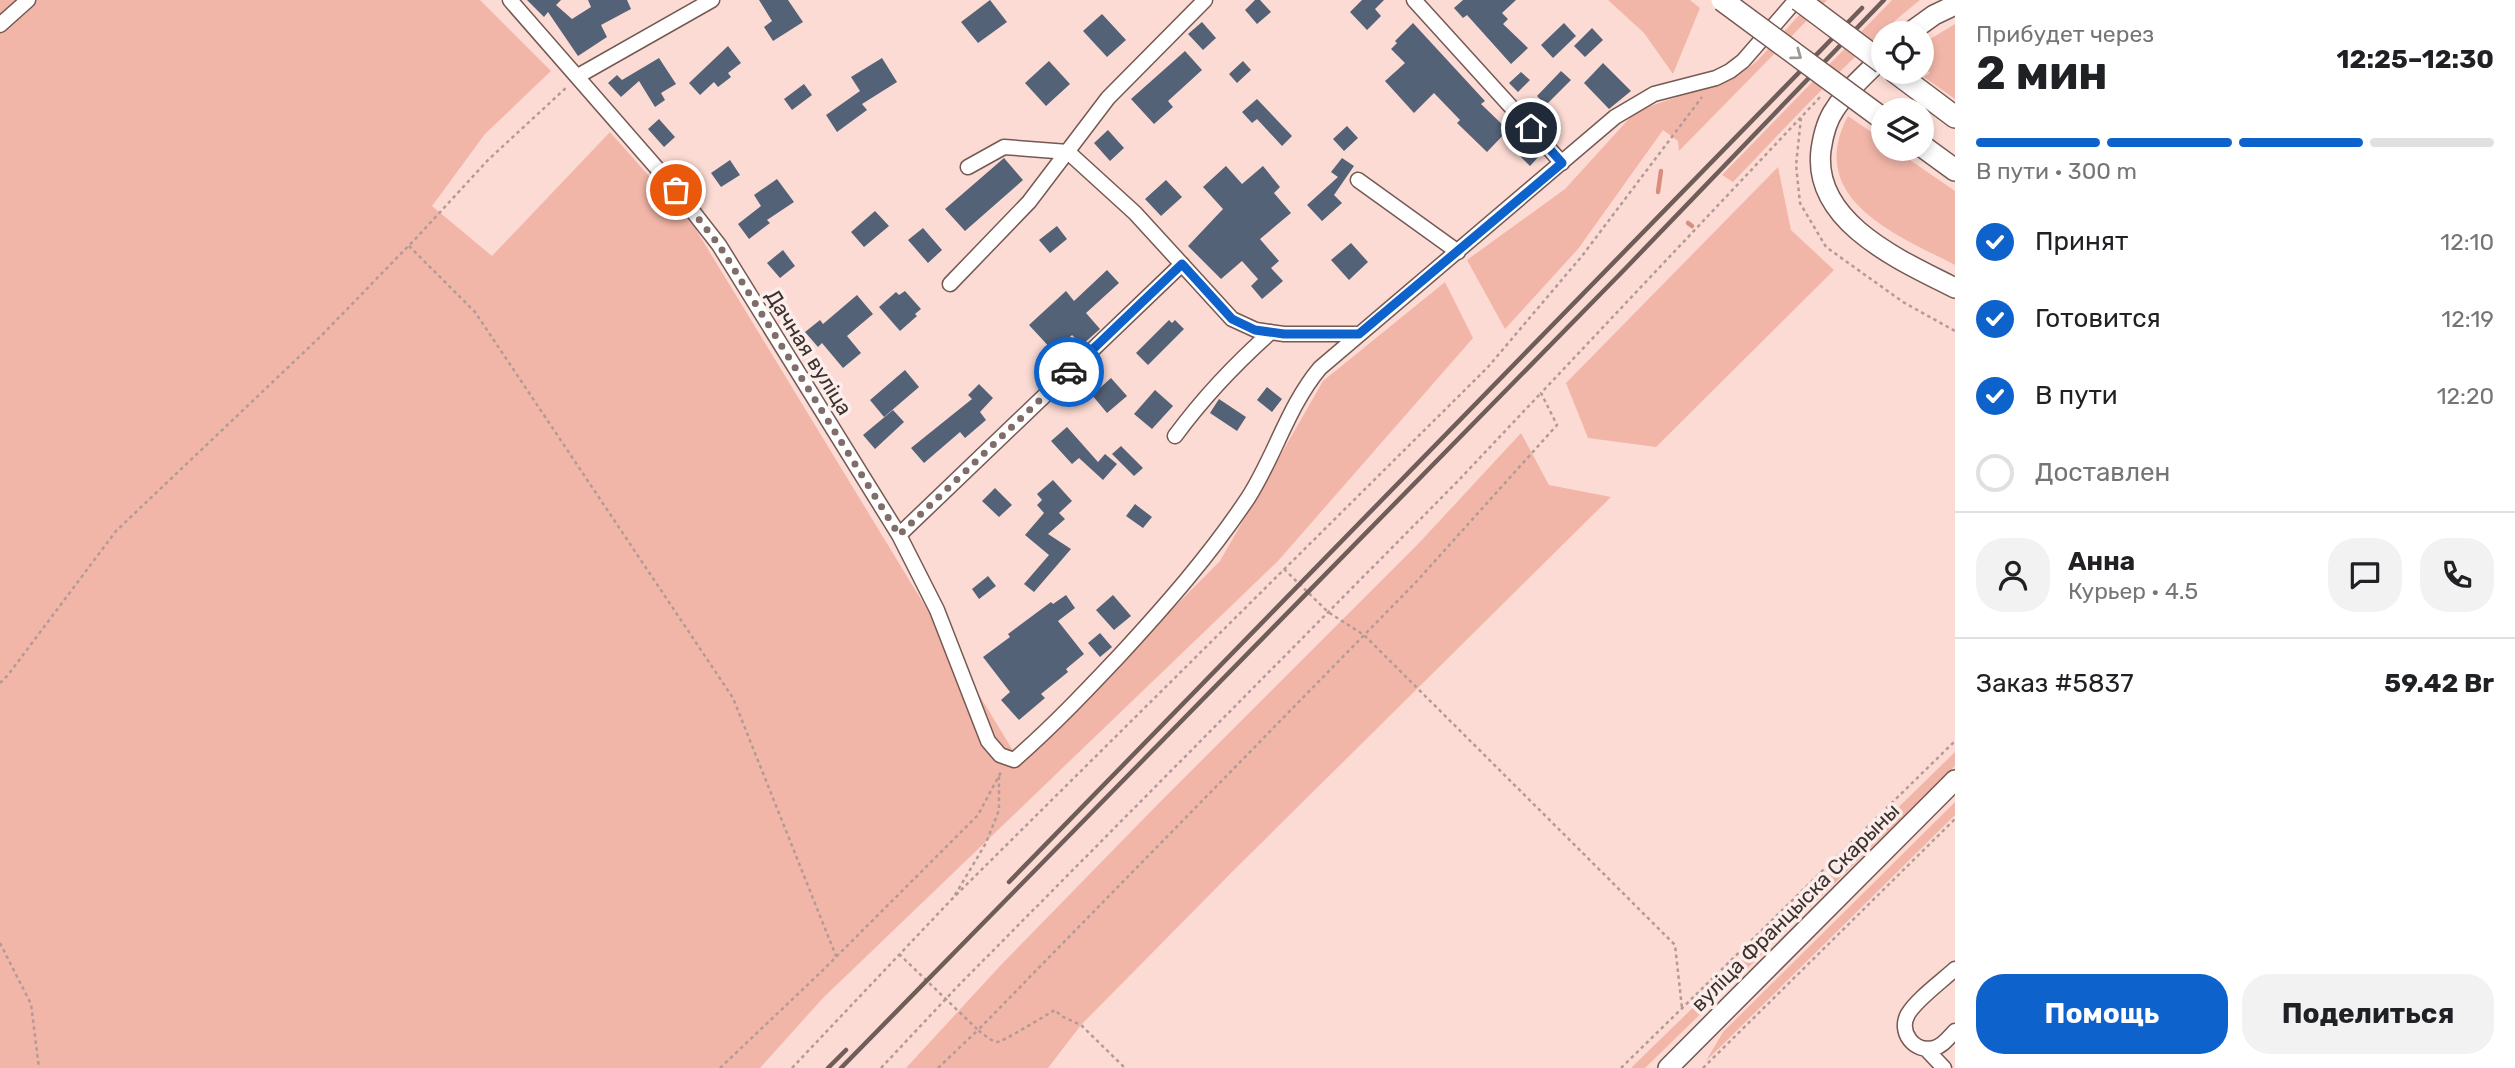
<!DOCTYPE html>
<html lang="ru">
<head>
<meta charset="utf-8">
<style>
	body { margin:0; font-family:Rubik,sans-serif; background:#f2f2f2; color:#202124; height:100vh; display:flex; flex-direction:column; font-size:26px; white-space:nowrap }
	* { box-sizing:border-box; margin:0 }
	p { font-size:23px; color:#757577 }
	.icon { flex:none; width:38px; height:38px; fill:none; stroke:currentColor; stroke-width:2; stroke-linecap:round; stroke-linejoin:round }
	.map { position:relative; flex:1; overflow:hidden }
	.drawer { display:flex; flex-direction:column; background:#fff; width:560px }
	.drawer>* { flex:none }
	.tools { position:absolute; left:1871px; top:21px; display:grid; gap:14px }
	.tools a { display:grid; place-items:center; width:63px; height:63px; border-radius:50%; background:#fff; box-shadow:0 4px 10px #0003; font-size:35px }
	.pin { position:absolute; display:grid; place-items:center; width:60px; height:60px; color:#fff; margin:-30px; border:4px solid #fff; border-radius:50%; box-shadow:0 2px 7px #0007 }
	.courier { position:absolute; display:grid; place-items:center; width:70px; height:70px; margin:-35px; border:5px solid #0d62cb; border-radius:50%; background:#fff; color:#222; box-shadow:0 2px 9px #0007 }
	.summary em { font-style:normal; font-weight:700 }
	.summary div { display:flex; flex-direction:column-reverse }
	.summary { display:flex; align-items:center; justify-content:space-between; height:119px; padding:0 21px }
	h1 { font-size:46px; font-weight:700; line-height:52px }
	.bar { display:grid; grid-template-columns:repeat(4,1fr); gap:10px 7px; align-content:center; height:84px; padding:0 21px }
	.bar i { height:9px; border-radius:5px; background:#e0e0e0 }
	.bar .selected { background:#0d62cb }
	.bar p { grid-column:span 4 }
	.line { display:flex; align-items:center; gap:18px; padding:0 21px; border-top:2px solid #e0e0e0 }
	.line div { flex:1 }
	.round { display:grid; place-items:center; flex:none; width:74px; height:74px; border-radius:28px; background:#f2f2f2 }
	ol { padding:0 21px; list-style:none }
	li { display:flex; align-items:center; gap:21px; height:77px }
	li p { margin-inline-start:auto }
	li .icon { padding:7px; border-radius:50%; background:#0d62cb; color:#fff; stroke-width:4 }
	li:last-child { color:#757577 }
	li i { width:38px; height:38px; border:4px solid #e0e0e0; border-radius:50% }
	.button { display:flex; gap:14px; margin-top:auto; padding:14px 21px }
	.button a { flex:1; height:80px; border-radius:28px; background:#0d62cb; color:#fff; font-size:28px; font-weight:700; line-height:80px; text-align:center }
	.button a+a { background:#f2f2f2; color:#202124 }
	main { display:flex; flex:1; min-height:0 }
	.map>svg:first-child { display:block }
	.green { fill:#f2b6a9 }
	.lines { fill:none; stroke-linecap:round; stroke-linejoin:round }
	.stream { stroke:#d88e7e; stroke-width:4.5 }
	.building { fill:#546277 }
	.minor-casing { stroke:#755953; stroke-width:17 }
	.major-casing { stroke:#755953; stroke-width:22 }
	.highway-casing { stroke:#755953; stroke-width:24 }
	.path { stroke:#b39a95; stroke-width:2.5; stroke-dasharray:3.5 3.5; stroke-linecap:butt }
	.minor { stroke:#fff; stroke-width:14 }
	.major { stroke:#fff; stroke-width:19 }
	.highway { stroke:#fff; stroke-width:21 }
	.rail { stroke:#6f5d59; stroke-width:4.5 }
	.highway-bridge-casing { stroke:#755953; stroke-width:24; stroke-linecap:butt }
	.highway-bridge { stroke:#fff; stroke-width:21 }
	.oneway { stroke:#9e9896 }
	.done { stroke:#806c68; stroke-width:7; stroke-dasharray:0 12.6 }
	.route { stroke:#0d62cb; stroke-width:9 }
	.labels { text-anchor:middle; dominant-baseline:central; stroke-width:7; stroke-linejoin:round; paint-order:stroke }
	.street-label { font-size:21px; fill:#3d312e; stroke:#fbedea }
</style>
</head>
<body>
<main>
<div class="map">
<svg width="1955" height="1068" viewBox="0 0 1955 1068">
	<rect width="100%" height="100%" fill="#fcdbd4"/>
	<!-- green -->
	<path class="green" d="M0 0H480L551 71 485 134 432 206 492 256 610 132 695 228 1020 762 1220 561 1323 381 1445 282 1473 338 1278 561 823 998 760 1068H0Z
		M1608 0H1690L1700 8 1673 74 1644 33Z
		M1813 0H1827L1679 151 1678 141 1663 130 1578 249 1505 329 1467 260 1565 189 1636 111 1738 76 1757 61Z
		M1892 0H1920C1852 54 1793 120 1733 182L1722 175Z
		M1955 24V99L1924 77 1930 73 1922 66V44Z
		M1848 116 1883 140V149H1894L1955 191V265C1897 235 1804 199 1848 116Z
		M1778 167 1791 230 1834 270 1656 447 1588 438 1566 383Z
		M1521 433 1549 485 1611 497 1235 869 1081 1025 1048 1068H906L1000 966 1158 804 1419 543Z
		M1955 752V766L1645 1068H1631Z
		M1955 802V815L1706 1061 1723 1032Z"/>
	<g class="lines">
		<!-- stream -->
		<path class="stream" d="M1658 192 1661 171
			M1688 223 1692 226"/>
	</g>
	<!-- building -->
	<path class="building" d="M527 0H561L556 5 572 19 591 7 588 0H627L631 9 601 25 607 37 578 56 548 12 544 17Z
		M759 0H788L803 22 773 41 764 27 772 21Z
		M990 0 1007 22 978 43 961 22Z
		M1255 0H1260L1271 12 1257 24 1245 10Z
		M1362 0H1384L1375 9 1381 16 1367 30 1350 12Z
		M1463 0H1516L1502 13 1508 19 1503 24 1528 48 1511 64 1467 15 1463 18 1454 8Z
		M1102 14 1126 40 1107 57 1083 31Z
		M1202 22 1216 38 1203 50 1188 34Z
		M1413 23 1485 101 1481 104 1508 130 1487 152 1457 123 1460 120 1434 93 1414 113 1385 81 1405 63 1391 49 1397 43 1395 41Z
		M1564 23 1576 36 1553 58 1541 45Z
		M1592 28 1603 40 1585 57 1574 46Z
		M728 46 741 63 728 73 731 77 718 87 714 82 700 95 689 83Z
		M1185 51 1202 70 1168 101 1173 107 1154 124 1131 99Z
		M659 58 676 84 661 93 665 100 655 107 639 81 621 97 608 83 617 75 622 80Z
		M882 58 897 82 862 104 867 110 837 132 826 115 860 91 851 77Z
		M1049 61 1070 84 1046 106 1025 83Z
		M1243 61 1251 70 1237 83 1229 74Z
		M1603 63 1631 91 1609 109 1584 83Z
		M1561 71 1571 80 1546 105 1537 96Z
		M1521 72 1530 80 1518 92 1509 83Z
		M804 84 812 95 792 110 784 99Z
		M1257 99 1292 136 1282 146 1257 119 1252 123 1242 112Z
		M659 119 675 137 664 147 648 129Z
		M1347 126 1358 138 1344 151 1333 139Z
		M1108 130 1124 148 1110 161 1094 143Z
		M1520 134 1541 154 1530 166 1509 145Z
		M1004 158 1023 180 965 231 945 209Z
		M1342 158 1354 166 1334 195 1342 203 1322 221 1307 205 1338 177 1331 172Z
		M730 160 740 175 721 187 711 173Z
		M1226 166 1242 184 1263 166 1280 187 1274 193 1291 213 1260 239 1279 261 1271 268 1283 281 1262 299 1251 286 1258 279 1242 261 1221 279 1188 246 1223 209 1203 187Z
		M777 179 794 202 767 220 770 223 749 239 738 224 761 206 754 195Z
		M1166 180 1182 197 1161 216 1145 199Z
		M875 211 889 226 864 247 851 232Z
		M1057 226 1067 239 1050 253 1039 240Z
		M923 228 942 250 928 263 908 240Z
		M1351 243 1368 262 1349 280 1331 260Z
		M783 250 795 266 780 278 767 263Z
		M1107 270 1119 283 1086 313 1100 329 1082 345 1072 335 1054 352 1029 325 1066 291 1074 301Z
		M905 291 921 309 915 314 917 316 900 331 879 307 896 292 899 295Z
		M857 295 873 314 847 336 861 353 843 368 822 343 818 347 805 332 820 320 823 324Z
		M1169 320 1172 323 1175 320 1184 329 1148 365 1136 353Z
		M905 370 919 387 884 417 870 400Z
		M1111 378 1127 396 1107 413 1092 395Z
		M979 384 993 398 980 412 986 420 965 438 960 432 924 463 911 448 972 399 968 395Z
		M1267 387 1282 399 1272 412 1257 400Z
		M1155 390 1173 406 1152 429 1134 414Z
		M1219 399 1246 417 1237 431 1210 413Z
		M893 410 904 422 875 449 863 435Z
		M1067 427 1098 462 1105 454 1117 464 1103 480 1079 458 1072 464 1051 441Z
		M1121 446 1143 468 1134 476 1112 454Z
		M1053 480 1072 501 1059 513 1065 519 1048 534 1071 549 1034 592 1024 584 1049 555 1025 535 1044 513 1037 505 1042 500 1037 494Z
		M995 488 1012 505 999 517 982 501Z
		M1135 504 1152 517 1143 528 1126 516Z
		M988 576 996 586 979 599 972 589Z
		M1066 595 1075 608 1058 621 1084 654 1066 669 1068 672 1041 694 1045 698 1019 720 1001 700 1010 692 983 657 1010 637 1008 634 1051 602 1053 604Z
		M1113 595 1131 616 1114 630 1096 610Z
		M1100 633 1112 647 1100 657 1088 643Z"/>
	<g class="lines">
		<!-- minor casing -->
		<g class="minor-casing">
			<path id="minor" d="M510 0 676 190 719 245 899 535 937 610 988 741 1000 755 1014 760C1052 727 1086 691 1120 655 1166 605 1210 555 1248 498 1275 456 1288 406 1320 368L1615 117 1654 94 1716 78 1730 71 1743 61 1796 0
				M1414 0 1562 163
				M0 25 28 0
				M578 76 712 0
				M968 167 1004 147 1068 152 1135 213 1232 319 1256 330 1284 334H1359
				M1358 180 1458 252
				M950 284 1029 202 1108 98 1205 0
				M1175 436C1203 398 1235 364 1271 332
				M899 535 1182 264
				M1955 969C1942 981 1917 999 1908 1014 1898 1032 1914 1053 1934 1048 1943 1046 1949 1037 1955 1031
				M1926 1049 1944 1068"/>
		</g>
		<!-- major casing -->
		<g class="major-casing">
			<path id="major" d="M1909 33 1934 15 1955 5
				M1883 57C1867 73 1847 90 1835 109 1827 120 1823 136 1821 150 1812 223 1902 261 1955 288
				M1668 1068 1955 780"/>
		</g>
		<!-- highway casing -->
		<g class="highway-casing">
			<path id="highway" d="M1895 72 1955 117
				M1922 146 1955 170"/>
		</g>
		<!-- path -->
		<path class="path" d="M1886 33 1892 28
			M1801 118 1796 165 1800 203 1826 247 1903 302 1955 331
			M409 246 475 312 733 698 836 956
			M1284 569 1328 612 1364 635 1675 945 1682 1008
			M0 683 8 675 116 531 322 335 419 235 488 160 568 86
			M955 895 986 843 999 810V776
			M951 900 1488 367 1582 256 1702 97
			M0 943 31 1004 39 1068
			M899 954 978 1030 1417 581 1557 425 1541 393 1822 95
			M720 1068 820 973 978 815 1001 772
			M792 1068 951 900
			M881 1068 958 986 1457 482 1541 393
			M938 1068 978 1030C983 1034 991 1041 997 1042 1001 1043 1046 1015 1055 1010L1061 1016 1081 1025 1125 1068
			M1621 1068 1955 741
			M1703 1068 1955 819"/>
		<!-- minor -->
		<use href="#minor" class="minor"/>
		<!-- major -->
		<use href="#major" class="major"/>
		<!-- highway -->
		<use href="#highway" class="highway"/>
		<!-- rail -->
		<path class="rail" d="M1009 882 1862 8
			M828 1068 846 1050
			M841 1068 1624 270 1884 0"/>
		<!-- highway-bridge casing -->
		<g class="highway-bridge-casing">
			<path id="highway-bridge" d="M1722 0 1883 119
				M1799 0 1883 63"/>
		</g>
		<!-- highway-bridge -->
		<use href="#highway-bridge" class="highway-bridge"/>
	</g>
	<!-- one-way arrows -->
	<defs><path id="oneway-chevron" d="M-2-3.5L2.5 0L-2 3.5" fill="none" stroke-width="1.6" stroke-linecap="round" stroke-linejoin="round" transform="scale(1.75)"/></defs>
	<use class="oneway" href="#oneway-chevron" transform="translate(1797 55) rotate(36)"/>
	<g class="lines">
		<!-- done -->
		<path class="done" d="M676 190 719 245 899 535 1069 372"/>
		<!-- route -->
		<path class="route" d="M1069 372 1182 264 1232 319 1255 330 1284 334H1359L1562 163 1531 128"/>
	</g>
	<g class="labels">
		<!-- street labels -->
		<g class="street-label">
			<text transform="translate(809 352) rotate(58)">Дачная вуліца</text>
			<text transform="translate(1795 907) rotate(-45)">вуліца Францыска Скарыны</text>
		</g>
	</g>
</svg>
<div class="tools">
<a><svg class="icon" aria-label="locate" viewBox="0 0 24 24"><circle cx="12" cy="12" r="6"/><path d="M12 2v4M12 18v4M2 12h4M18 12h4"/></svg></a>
<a><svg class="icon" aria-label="layers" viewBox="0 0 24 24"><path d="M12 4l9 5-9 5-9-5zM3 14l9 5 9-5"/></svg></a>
</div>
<div class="pin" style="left:676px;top:190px;background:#ea580c"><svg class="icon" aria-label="bag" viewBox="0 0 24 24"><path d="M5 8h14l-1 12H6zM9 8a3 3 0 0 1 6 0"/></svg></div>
<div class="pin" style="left:1531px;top:128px;background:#1f2937"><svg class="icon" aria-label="home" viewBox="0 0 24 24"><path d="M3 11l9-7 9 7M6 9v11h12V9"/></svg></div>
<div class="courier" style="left:1069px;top:372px"><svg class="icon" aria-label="car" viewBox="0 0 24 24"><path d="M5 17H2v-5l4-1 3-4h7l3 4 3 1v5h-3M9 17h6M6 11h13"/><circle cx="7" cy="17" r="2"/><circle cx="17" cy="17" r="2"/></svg></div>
</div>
<section class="drawer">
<div class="summary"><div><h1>2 мин</h1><p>Прибудет через</p></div><em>12:25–12:30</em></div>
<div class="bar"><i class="selected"></i><i class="selected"></i><i class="selected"></i><i></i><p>В пути · 300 m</p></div>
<ol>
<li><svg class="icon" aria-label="check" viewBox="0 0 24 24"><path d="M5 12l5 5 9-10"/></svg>Принят<p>12:10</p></li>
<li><svg class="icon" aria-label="check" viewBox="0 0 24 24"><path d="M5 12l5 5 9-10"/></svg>Готовится<p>12:19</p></li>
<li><svg class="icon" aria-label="check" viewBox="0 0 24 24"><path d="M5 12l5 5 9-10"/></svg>В пути<p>12:20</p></li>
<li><i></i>Доставлен</li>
</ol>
<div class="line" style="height:126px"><a class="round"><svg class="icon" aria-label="person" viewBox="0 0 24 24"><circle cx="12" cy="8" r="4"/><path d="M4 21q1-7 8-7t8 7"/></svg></a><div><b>Анна</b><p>Курьер · 4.5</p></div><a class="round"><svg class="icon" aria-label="chat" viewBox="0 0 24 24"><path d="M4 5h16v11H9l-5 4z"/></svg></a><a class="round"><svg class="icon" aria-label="phone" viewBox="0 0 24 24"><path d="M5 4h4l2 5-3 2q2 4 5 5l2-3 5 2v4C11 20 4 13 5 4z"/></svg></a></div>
<div class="line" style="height:91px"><div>Заказ #5837</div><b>59.42 Br</b></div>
<div class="button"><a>Помощь</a><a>Поделиться</a></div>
</section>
</main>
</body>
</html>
